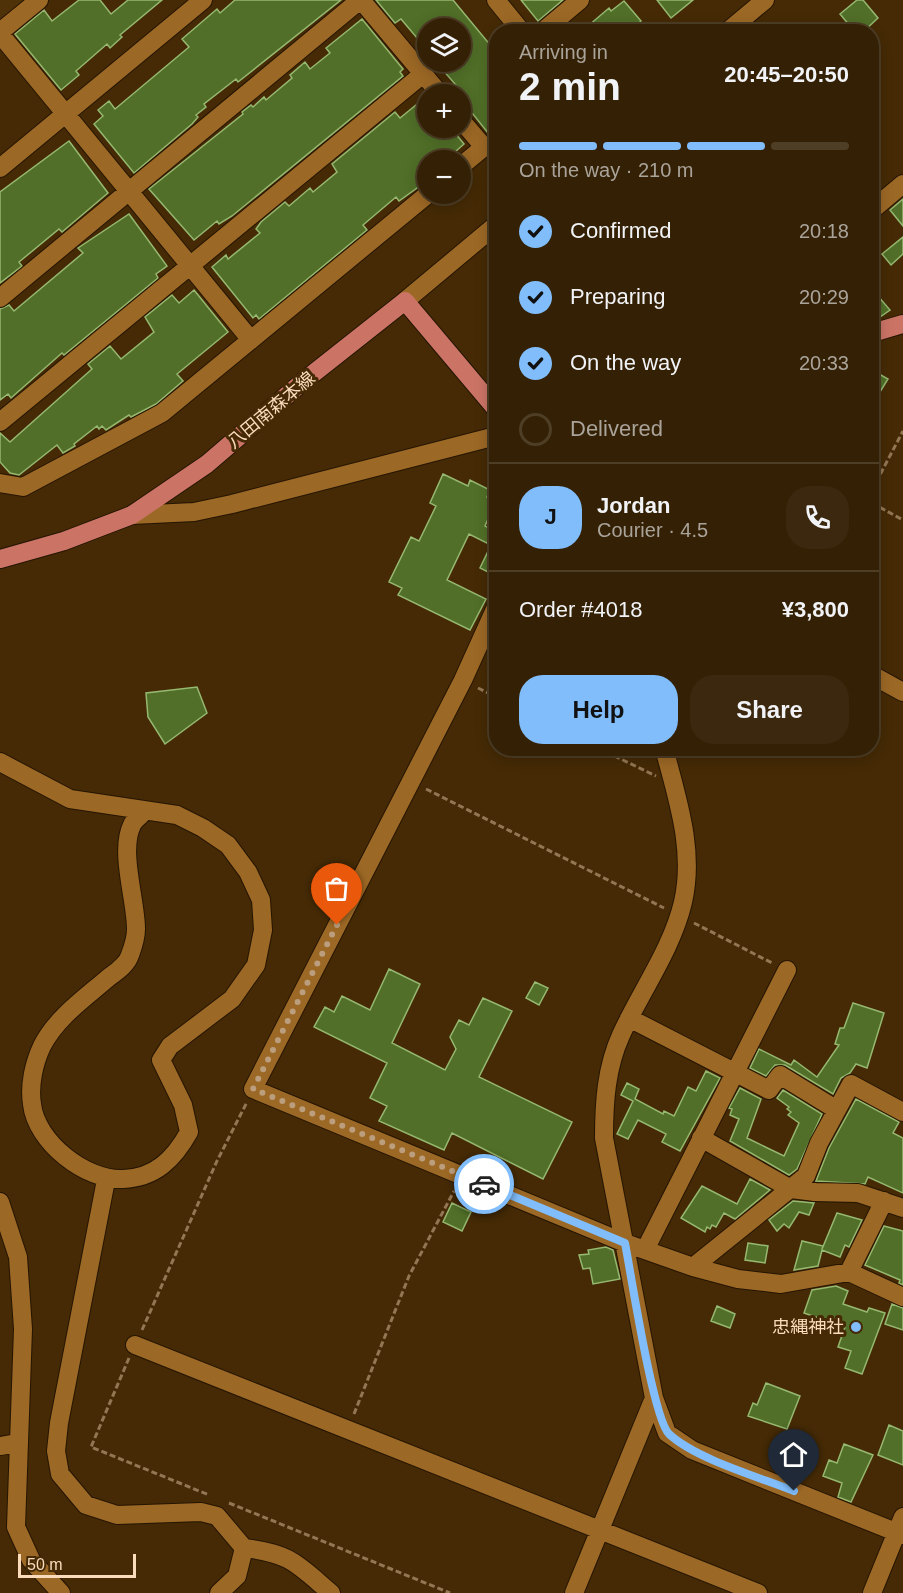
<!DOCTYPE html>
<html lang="en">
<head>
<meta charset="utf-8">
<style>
	body { margin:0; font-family:Arial,"Noto Sans JP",sans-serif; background:#3c280e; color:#f1f3f6; height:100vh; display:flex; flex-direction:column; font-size:22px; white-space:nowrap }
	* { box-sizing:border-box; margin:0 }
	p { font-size:20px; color:#a9a39a }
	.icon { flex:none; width:33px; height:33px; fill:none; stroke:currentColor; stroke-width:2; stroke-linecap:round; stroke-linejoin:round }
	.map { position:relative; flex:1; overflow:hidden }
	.drawer { position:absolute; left:489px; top:24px; width:390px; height:732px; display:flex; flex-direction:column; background:#342004; border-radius:24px; box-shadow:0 3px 15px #0003,0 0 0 2px #4e3e26 }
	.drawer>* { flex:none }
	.controls { position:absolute; left:417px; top:18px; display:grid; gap:12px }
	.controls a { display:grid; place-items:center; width:54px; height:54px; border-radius:50%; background:#342004; box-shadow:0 3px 15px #0003,0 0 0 2px #4e3e26; font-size:30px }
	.scale { position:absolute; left:18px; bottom:15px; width:118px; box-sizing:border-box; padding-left:6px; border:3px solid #fadcbd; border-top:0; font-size:16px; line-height:21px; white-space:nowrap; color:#fadcbd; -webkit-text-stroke:4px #452a05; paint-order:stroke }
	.pin { position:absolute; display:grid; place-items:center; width:51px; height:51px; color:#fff; margin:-62px -26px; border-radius:50% 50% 50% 0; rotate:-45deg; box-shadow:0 0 6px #0007 }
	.pin .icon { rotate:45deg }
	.courier { position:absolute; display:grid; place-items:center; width:60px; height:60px; margin:-30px; border:4px solid #80bdfa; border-radius:50%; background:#fff; color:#222; box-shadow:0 2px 8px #0007 }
	.headline em { font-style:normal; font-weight:700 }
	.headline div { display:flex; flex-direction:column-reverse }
	.headline { display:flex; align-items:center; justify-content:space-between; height:102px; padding:0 30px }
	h1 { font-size:39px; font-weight:700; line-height:45px }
	.bar { display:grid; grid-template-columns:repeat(4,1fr); gap:9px 6px; align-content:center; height:72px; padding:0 30px }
	.bar i { height:8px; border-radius:4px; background:#4e3e26 }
	.bar .selected { background:#80bdfa }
	.bar p { grid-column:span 4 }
	.line { display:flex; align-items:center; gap:15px; padding:0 30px; border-top:2px solid #4e3e26 }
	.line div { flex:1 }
	.round { display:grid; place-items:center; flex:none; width:63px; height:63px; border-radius:24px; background:#3c280e }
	ol { padding:0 30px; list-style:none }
	li { display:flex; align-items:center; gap:18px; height:66px }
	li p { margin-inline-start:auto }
	li .icon { padding:6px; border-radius:50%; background:#80bdfa; color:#111; stroke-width:4 }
	li:last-child { color:#a9a39a }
	li i { width:33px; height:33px; border:3px solid #4e3e26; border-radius:50% }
	.primary-button { display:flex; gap:12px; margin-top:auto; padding:12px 30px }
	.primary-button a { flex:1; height:69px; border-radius:24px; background:#80bdfa; color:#111; font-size:24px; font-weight:700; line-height:69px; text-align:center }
	.primary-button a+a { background:#3c280e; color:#f1f3f6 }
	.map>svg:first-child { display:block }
	.built { fill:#503208 }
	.building { fill:#516f28; stroke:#96b870; stroke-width:1.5 }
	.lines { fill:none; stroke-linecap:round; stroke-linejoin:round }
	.minor-casing { stroke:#251502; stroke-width:20 }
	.major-casing { stroke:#251502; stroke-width:20 }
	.path { stroke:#937654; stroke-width:3; stroke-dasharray:6 3; stroke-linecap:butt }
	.minor { stroke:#9c6825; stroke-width:18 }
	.major { stroke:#cb7466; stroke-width:18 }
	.done { stroke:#bb9e7d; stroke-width:6; stroke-dasharray:0 10.8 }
	.route { stroke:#80bdfa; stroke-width:8 }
	.poi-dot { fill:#80bdfa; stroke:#452a05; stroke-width:2 }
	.labels { text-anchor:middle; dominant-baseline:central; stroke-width:6; stroke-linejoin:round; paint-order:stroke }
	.street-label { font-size:18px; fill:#fadcbd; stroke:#452a05 }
	.poi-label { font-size:18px; fill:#fadcbd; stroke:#452a05; text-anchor:end }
</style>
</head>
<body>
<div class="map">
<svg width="903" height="1593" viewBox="0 0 903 1593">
	<rect width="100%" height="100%" fill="#452a05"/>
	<!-- built -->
	<path class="built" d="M0 0H27L0 23Z"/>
	<!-- building -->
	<path class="building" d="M79 0H100L111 14 128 0H162L120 35 122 37 110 48 107 44 76 71 79 75 61 90 15 34 44 10 52 21Z
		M235 0H341L238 82 236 79 204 104 206 107 196 115 198 117 192 124 134 173 94 124 103 116 98 110 109 101 115 109 189 47 182 39 217 9 220 13Z
		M376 0H453L496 52V143L473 114 460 108 461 91 436 62H460V28H428V51L401 19 395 23Z
		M521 0H563L538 21Z
		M657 0H693L671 18Z
		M857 0H863L878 18 863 32H855L840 14Z
		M624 1 641 21 629 32H581L609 8 611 11Z
		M362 19 403 69 400 72 403 76 232 216 219 224 217 221 194 240 149 189 243 114 242 112 251 105 253 107 264 97 266 100 292 78 290 75 305 62 310 69 330 53 326 48Z
		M427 96 428 128H451L464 144 446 160H428V180L399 201 396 197 363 225 367 230 259 319 256 315 253 318 212 267 226 255 228 259 260 233 256 229 261 222 285 202 289 206 310 188 313 192 337 172 332 164 395 112 400 118Z
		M69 141 108 193 62 232 59 229 19 262 22 266 0 283V192Z
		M903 199V226L890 210Z
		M129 214 167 266 156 274 158 278 64 355 62 353 11 398 8 394 0 400V309L9 305 14 311 83 253 78 248Z
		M903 237V254L891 265 882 254Z
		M194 290 228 332 177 374 183 381 156 404 131 417 129 415 106 430 102 426 99 429 97 426 74 444 75 446 63 453 57 445 19 475 10 473 0 462V433L10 442 92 369 88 364 110 346 121 359 154 332 145 317 172 295 179 303Z
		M878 296 890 310 880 317 872 307Z
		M872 370 888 379 880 392 872 387Z
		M443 474 468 486 470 480 490 490 487 497 496 501 485 526 496 532V576L480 568 491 545 469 534 447 580 486 599 470 630 398 595 402 588 389 582 411 537 419 541 436 506 430 503Z
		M197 687 207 713 165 744 148 717 146 693Z
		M389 969 420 984 392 1043 445 1070 456 1049 450 1037 459 1020 469 1025 483 998 512 1011 479 1077 572 1122 543 1179 452 1133 444 1150 379 1121 387 1106 370 1098 387 1063 314 1027 325 1007 334 1012 342 996 370 1010Z
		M535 982 548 988 539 1005 526 998Z
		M853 1003 884 1013 867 1068 856 1064 850 1073 841 1078 833 1094 785 1065H775L766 1076 750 1068 759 1049 791 1065 794 1060 817 1077 839 1045 835 1044 840 1028H844Z
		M706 1071 720 1078 680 1151 662 1142 666 1134 638 1120 628 1139 617 1134 633 1101 621 1095 627 1083 639 1089 635 1099 663 1114 664 1111 674 1116 688 1087 696 1091Z
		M740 1088 761 1099 747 1138 784 1156 799 1123 788 1115 791 1112 787 1109 789 1107 777 1098 783 1090 822 1114 797 1169 789 1175 730 1141 739 1119 730 1115 732 1109 729 1108Z
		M856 1099 899 1122 893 1133 903 1138V1193L868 1177 865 1184 816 1181 829 1148Z
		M750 1179 770 1190 735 1219 724 1213 716 1227 712 1225 710 1229 707 1227 705 1232 681 1218 702 1186 737 1204Z
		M793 1201 814 1203 809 1215 799 1212 789 1228 784 1224 777 1231 769 1220Z
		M452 1203 471 1212 462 1231 443 1222Z
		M837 1213 862 1220 849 1247 845 1245 840 1257 822 1250 818 1266 794 1270 802 1241 823 1246 822 1249Z
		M884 1226 903 1231V1285L899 1283 900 1280 865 1265Z
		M748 1243 768 1246 765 1263 745 1260Z
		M606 1247 613 1250 620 1279 593 1284 590 1268 583 1269 579 1255 589 1254 588 1250Z
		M836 1286 848 1291 843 1304 867 1312 869 1308 885 1313 862 1374 845 1368 851 1351 838 1347 845 1327 804 1313 812 1290Z
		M892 1304 903 1308V1330L885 1324Z
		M717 1306 735 1314 730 1328 711 1321Z
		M766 1383 800 1396 787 1429 748 1416 753 1403 757 1405Z
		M889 1425 903 1431V1465L878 1455Z
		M844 1444 873 1455 851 1502 838 1497 842 1483 823 1476 829 1460 837 1463Z"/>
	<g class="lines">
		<!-- minor casing -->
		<g class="minor-casing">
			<path id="minor" d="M361 0 440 94
				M496 0 522 32
				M0 32 39 0
				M542 32 580 0
				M727 32 765 0
				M0 34 251 340
				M460 119 484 147 460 167
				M0 168 203 0
				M872 210 903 184
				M0 298 360 0
				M405 301 496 225
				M0 422 423 74
				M0 483 23 487 162 413 428 194
				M132 515 194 512 232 504 496 436
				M496 607 463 680 253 1089 625 1243 693 1267 738 1279 781 1284 849 1272 903 1297
				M872 675 903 692
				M664 748C677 798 695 850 683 902 672 949 641 991 621 1035 606 1068 604 1103 604 1138L654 1398 667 1433 692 1450 903 1535
				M0 762 70 799 177 815 203 828 228 845 248 872 261 900 263 930 256 965 232 999 170 1046 161 1060 183 1105 189 1132C174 1159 155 1178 123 1179 86 1181 36 1142 32 1104 29 1085 34 1063 42 1046 56 1018 85 998 108 978 116 972 127 965 130 955 133 947 136 938 136 929 136 900 119 851 132 825 134 820 140 816 144 812
				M629 1018 769 1090 780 1075 837 1110
				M701 1138 791 1189 815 1192 858 1193 903 1208
				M106 1180 59 1423 56 1451 60 1474 86 1505 117 1515 201 1512 217 1516 244 1548 237 1576 219 1593
				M0 1202 18 1257 23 1329 16 1527 31 1560 61 1593
				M645 1250 787 970
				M693 1267 806 1176 819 1143 851 1084 903 1112
				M849 1272 884 1201
				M135 1345 758 1593
				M0 1446 18 1443
				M244 1548C290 1553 297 1564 331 1593
				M574 1593 654 1398
				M872 1593 903 1517"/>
		</g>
		<!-- major casing -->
		<g class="major-casing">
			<path id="major" d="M872 333 903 324
				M0 559 64 541 132 515 207 464 300 384 405 301 496 409"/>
		</g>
		<!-- path -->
		<path class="path" d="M872 490 903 431
			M872 503 903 520
			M478 688 496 697
			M598 748 656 776
			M426 789 664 908
			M694 923 774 964
			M142 1330 217 1161 247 1102
			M129 1358 91 1447 209 1495
			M354 1414 409 1276 454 1191
			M229 1503 450 1593"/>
		<!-- minor -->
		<use href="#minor" class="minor"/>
		<!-- major -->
		<use href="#major" class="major"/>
	</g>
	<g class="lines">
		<!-- done -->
		<path class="done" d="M337 925 253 1089 484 1184"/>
		<!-- route -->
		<path class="route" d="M484 1184 625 1243C631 1274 653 1418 669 1434 696 1459 759 1477 794 1491"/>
	</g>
	<!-- markers -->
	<circle class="poi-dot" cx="856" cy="1327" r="6"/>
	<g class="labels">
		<!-- street labels -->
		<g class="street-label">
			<text transform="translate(271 410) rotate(-40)">八田南森本線</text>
		</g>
		<!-- poi labels -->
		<g class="poi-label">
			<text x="844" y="1327">忠縄神社</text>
		</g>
	</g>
</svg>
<div class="controls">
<a><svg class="icon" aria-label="layers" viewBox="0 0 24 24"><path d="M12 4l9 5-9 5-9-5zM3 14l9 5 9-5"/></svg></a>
<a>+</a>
<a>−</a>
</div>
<div class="scale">50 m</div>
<div class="pin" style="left:337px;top:925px;background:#ea580c"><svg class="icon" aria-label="bag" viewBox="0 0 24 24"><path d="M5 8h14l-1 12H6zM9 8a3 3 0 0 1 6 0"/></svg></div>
<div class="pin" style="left:794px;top:1491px;background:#1f2937"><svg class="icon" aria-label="home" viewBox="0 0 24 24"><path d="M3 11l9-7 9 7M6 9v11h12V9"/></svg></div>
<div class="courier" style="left:484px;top:1184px"><svg class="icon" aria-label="car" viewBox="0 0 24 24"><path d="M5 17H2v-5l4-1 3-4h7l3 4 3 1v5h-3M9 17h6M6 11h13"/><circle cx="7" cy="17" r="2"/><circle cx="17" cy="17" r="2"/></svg></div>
<section class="drawer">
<div class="headline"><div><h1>2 min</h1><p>Arriving in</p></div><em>20:45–20:50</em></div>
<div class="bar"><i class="selected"></i><i class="selected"></i><i class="selected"></i><i></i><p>On the way · 210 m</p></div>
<ol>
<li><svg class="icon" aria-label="check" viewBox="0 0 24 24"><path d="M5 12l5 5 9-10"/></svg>Confirmed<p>20:18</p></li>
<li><svg class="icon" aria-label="check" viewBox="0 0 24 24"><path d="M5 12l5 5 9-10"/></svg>Preparing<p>20:29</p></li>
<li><svg class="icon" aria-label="check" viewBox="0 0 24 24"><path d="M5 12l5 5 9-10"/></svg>On the way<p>20:33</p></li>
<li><i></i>Delivered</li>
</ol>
<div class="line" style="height:108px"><b class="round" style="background:#80bdfa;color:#111">J</b><div><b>Jordan</b><p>Courier · 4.5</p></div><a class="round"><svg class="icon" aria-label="phone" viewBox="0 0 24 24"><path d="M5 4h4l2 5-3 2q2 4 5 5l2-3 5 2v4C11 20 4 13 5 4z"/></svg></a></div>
<div class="line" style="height:78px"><div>Order #4018</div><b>¥3,800</b></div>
<div class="primary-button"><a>Help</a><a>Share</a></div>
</section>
</div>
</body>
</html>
